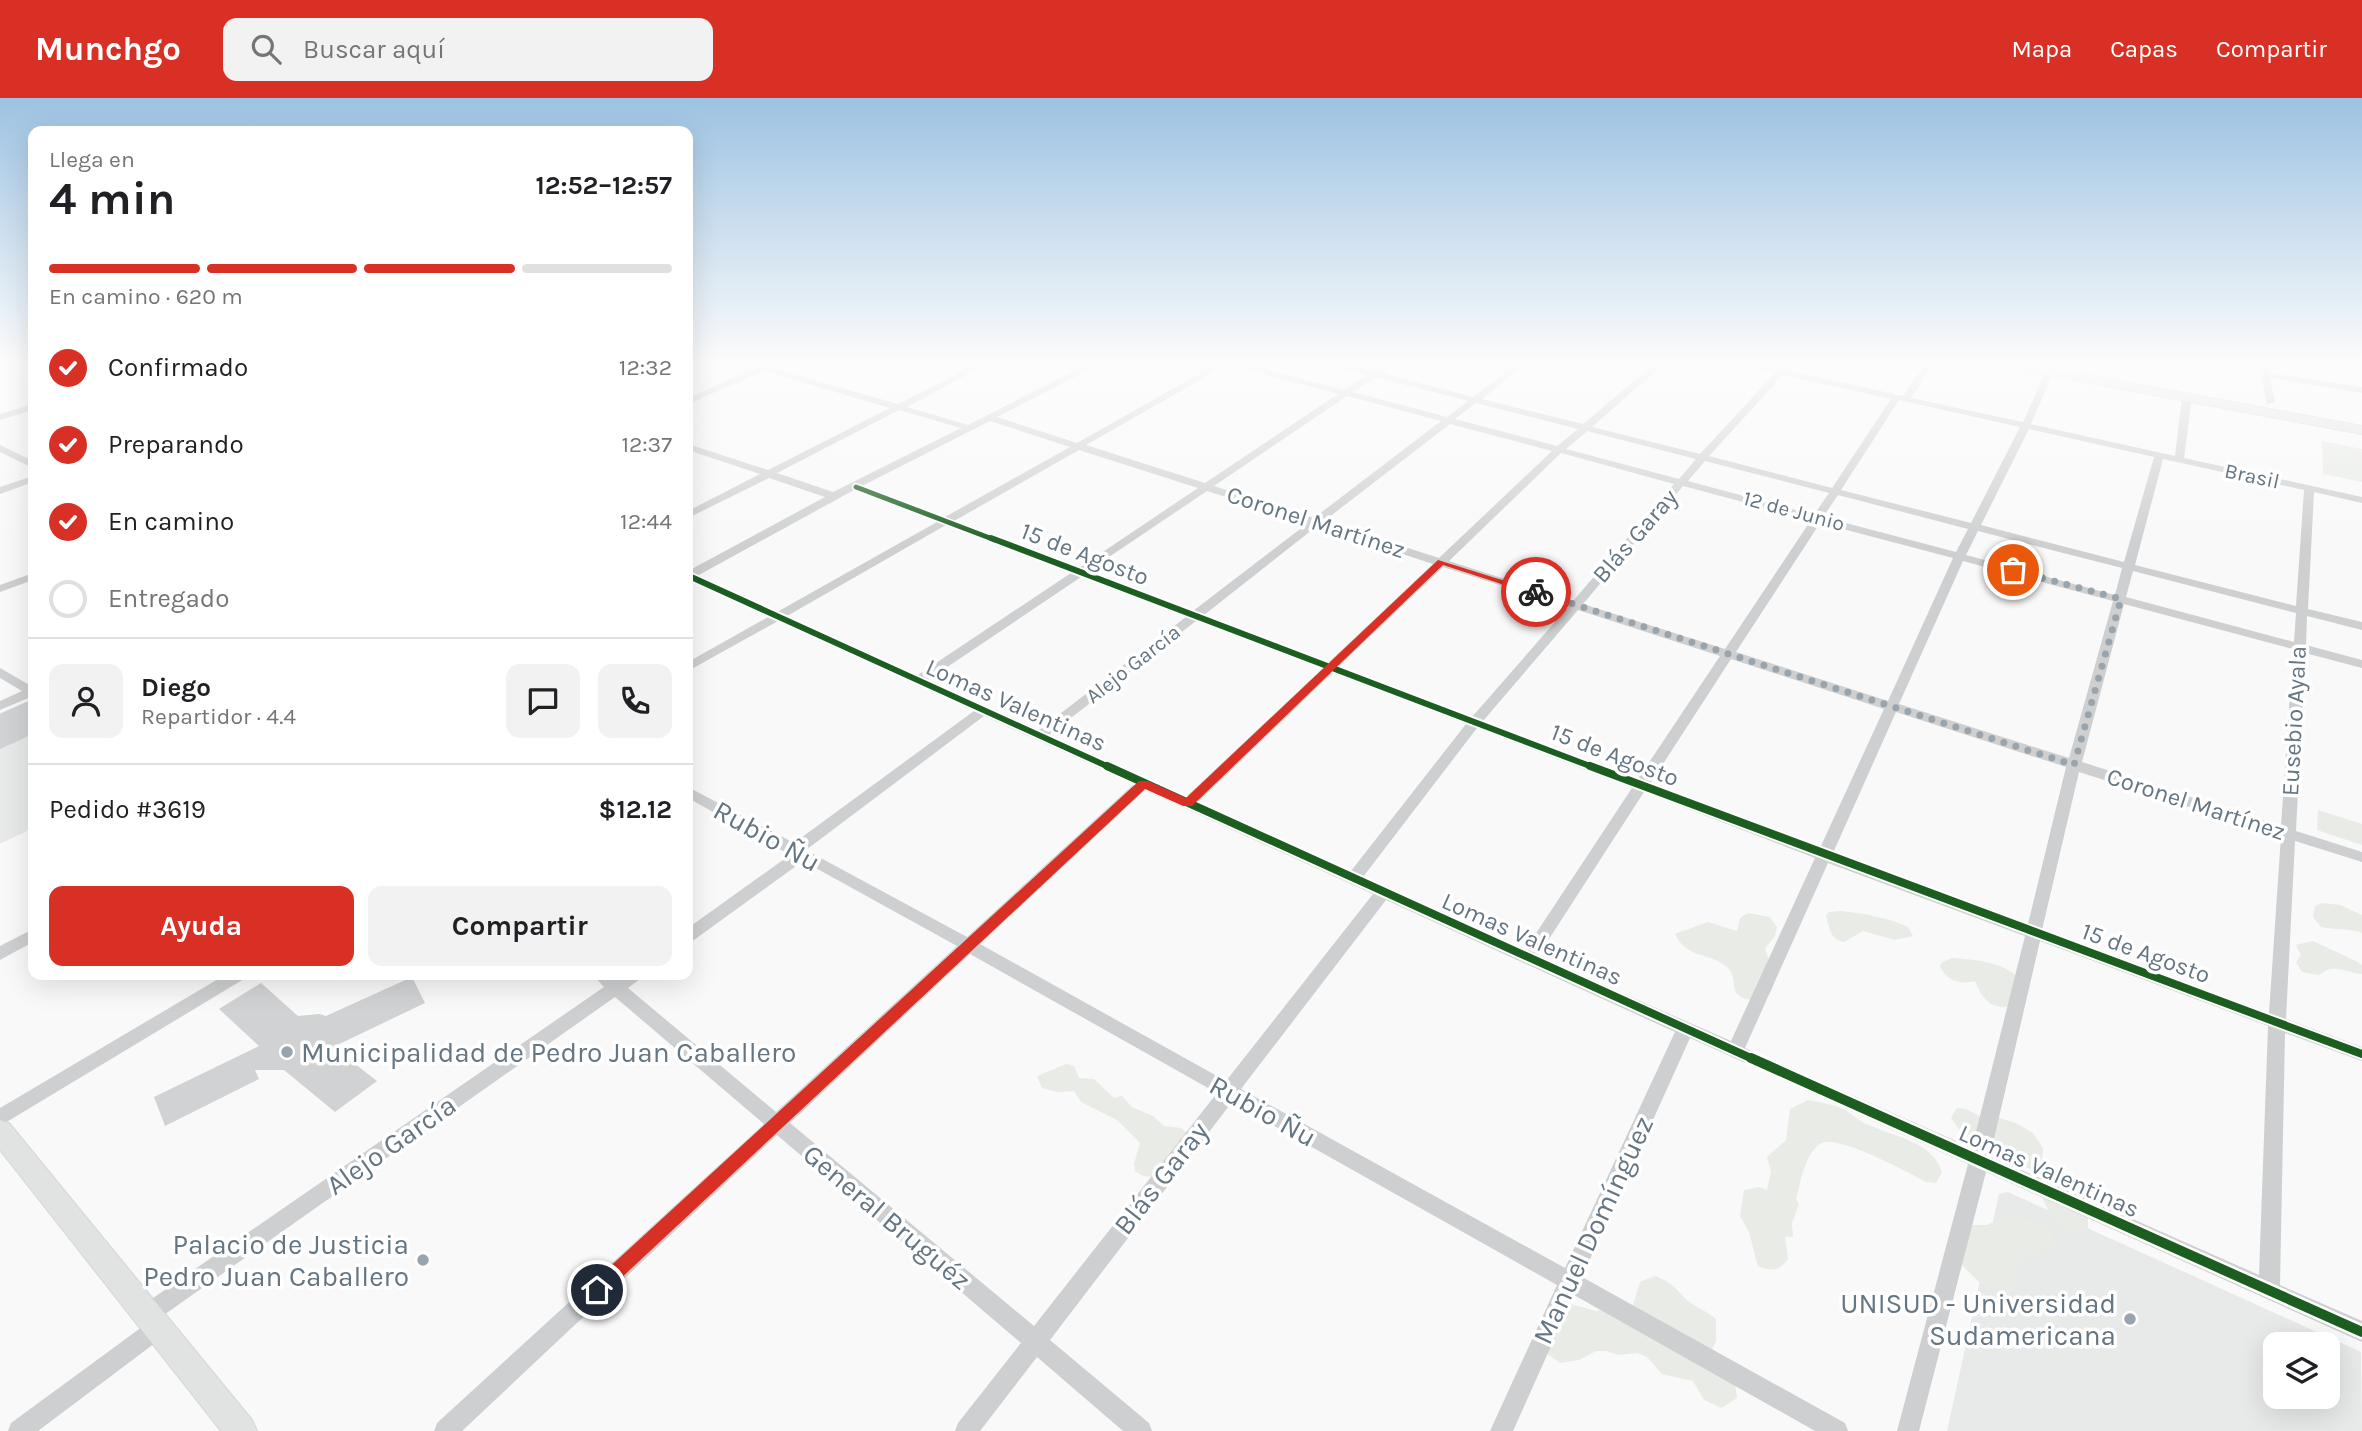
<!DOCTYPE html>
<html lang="es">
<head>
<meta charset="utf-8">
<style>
	body { margin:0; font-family:Karla,sans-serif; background:#f2f2f2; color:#202124; height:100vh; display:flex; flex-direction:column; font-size:26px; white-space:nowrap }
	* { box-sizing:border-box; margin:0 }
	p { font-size:23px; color:#757577 }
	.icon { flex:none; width:38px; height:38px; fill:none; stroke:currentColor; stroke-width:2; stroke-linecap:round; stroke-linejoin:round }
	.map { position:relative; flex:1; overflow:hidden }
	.sheet { position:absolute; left:28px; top:28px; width:665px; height:854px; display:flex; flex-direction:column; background:#fff; border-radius:14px; box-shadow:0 7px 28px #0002 }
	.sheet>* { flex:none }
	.controls { position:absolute; left:2263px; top:1234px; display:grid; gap:14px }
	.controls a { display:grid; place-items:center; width:77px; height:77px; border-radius:14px; background:#fff; box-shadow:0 7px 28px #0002; font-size:35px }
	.pin { position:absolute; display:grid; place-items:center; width:60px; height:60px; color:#fff; margin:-30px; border:4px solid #fff; border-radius:50%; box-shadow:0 2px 7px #0007 }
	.courier { position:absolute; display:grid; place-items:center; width:70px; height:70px; margin:-35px; border:5px solid #d93025; border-radius:50%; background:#fff; color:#222; box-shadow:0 2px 9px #0007 }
	.overview em { font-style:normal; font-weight:700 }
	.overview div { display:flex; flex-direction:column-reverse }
	.overview { display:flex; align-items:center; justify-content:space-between; height:119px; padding:0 21px }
	h1 { font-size:46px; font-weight:700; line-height:52px }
	.bar { display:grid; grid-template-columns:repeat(4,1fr); gap:10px 7px; align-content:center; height:84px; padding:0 21px }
	.bar i { height:9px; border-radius:5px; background:#e0e0e0 }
	.bar .active { background:#d93025 }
	.bar p { grid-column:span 4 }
	.line { display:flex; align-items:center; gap:18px; padding:0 21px; border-top:2px solid #e0e0e0 }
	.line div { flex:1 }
	.round { display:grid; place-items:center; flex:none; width:74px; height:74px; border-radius:14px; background:#f2f2f2 }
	ol { padding:0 21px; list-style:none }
	li { display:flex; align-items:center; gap:21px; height:77px }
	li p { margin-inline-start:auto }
	li .icon { padding:7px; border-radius:50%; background:#d93025; color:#fff; stroke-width:4 }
	li:last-child { color:#757577 }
	li i { width:38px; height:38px; border:4px solid #e0e0e0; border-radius:50% }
	.primary-button { display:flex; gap:14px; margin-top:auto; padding:14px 21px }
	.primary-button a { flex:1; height:80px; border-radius:14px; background:#d93025; color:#fff; font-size:28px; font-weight:700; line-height:80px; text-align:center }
	.primary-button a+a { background:#f2f2f2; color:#202124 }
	header { display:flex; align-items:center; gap:42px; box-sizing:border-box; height:98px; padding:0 35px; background:#d93025; color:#fff }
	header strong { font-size:33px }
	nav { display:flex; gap:38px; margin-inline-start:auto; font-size:24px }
	.search { width:490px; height:63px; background:#f2f2f2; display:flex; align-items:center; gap:18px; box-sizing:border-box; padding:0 24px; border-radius:14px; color:#757577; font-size:26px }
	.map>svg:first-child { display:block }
	.built { fill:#e8e9e9; fill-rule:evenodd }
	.green { fill:#e8ebe6 }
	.building { fill:#d0d2d3 }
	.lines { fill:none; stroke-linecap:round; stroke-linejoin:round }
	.secondary-casing { stroke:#d5d6d7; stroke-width:2 }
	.street { fill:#cecfd0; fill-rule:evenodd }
	.secondary { fill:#e1e2e2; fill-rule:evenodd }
	.cycleway-far3-casing { stroke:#fff; stroke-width:8 }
	.cycleway-far2-casing { stroke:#fff; stroke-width:10 }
	.cycleway-far1-casing { stroke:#fff; stroke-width:12 }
	.cycleway-casing { stroke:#fff; stroke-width:15 }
	.cycleway-far3 { stroke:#1b5e20; stroke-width:5 }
	.cycleway-far2 { stroke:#1b5e20; stroke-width:6 }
	.cycleway-far1 { stroke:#1b5e20; stroke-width:8 }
	.cycleway { stroke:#1b5e20; stroke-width:10 }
	.route { fill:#d93025 }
	.done { stroke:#99a4ac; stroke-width:7; stroke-dasharray:0 12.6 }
	.poi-dot { fill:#99a4ac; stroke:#fff; stroke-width:2.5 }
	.labels { text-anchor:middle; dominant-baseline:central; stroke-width:7; stroke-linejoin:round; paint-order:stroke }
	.far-street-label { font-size:21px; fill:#657683; stroke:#fff }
	.street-label { font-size:24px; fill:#657683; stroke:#fff }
	.near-street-label { font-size:28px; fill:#657683; stroke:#fff }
	.near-poi-label { font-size:28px; fill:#657683; stroke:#fff; text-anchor:end }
</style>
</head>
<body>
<header>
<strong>Munchgo</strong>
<div class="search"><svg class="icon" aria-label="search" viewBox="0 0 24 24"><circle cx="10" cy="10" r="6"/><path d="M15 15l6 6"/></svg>Buscar aquí</div>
<nav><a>Mapa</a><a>Capas</a><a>Compartir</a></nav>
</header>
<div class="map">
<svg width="2362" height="1333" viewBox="0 0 2362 1333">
	<rect width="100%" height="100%" fill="#f9f9f9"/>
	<!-- built -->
	<path class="built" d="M33 601V730L0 746V615Z
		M2008 1094 2361 1254 2362 1333H1947L1999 1096ZM2275 1246H2328V1298H2275Z"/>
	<!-- green -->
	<path class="green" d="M2322 343 2362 351V384L2323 376Z
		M2318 712 2362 726V747L2317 732Z
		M2322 805 2340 807 2362 817V835C2349 830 2335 832 2321 829L2313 819 2315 808Z
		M1841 813C1862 815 1889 820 1908 829L1913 838 1895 842 1863 833 1844 844C1830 842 1830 830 1826 818L1829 814Z
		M1748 815 1770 819 1777 829 1775 838 1765 850C1769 866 1781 882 1768 898 1759 900 1750 904 1741 899 1729 892 1738 879 1728 870 1711 854 1686 861 1675 836L1708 824 1737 833 1740 820Z
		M2313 843 2358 864 2362 867V876C2346 875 2334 864 2319 877L2302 874 2296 864 2301 857 2296 847Z
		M1952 860C1976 862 2001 863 2019 880L2013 908C1991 912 1983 902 1975 883 1961 887 1946 883 1940 868L1942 864Z
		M1066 966 1074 968 1079 980 1094 981 1114 1000 1122 998 1132 1009 1153 1018 1164 1028 1181 1030 1187 1035 1167 1074C1154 1078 1146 1082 1135 1073L1134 1066 1140 1045 1117 1022 1081 1004 1074 993 1057 994 1042 990 1037 978Z
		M1808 1002C1818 1004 1831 1006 1841 1010 1849 1013 1856 1021 1864 1025 1890 1038 1932 1042 1942 1074L1936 1085 1926 1084C1909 1075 1836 1035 1820 1046 1804 1057 1801 1084 1796 1101L1799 1106 1792 1125 1793 1139H1785L1788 1161C1780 1173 1771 1174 1758 1168L1749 1134 1740 1118 1744 1092 1759 1089 1767 1092 1771 1073 1767 1059 1786 1042 1790 1011Z
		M1957 1010 1966 1011 1983 1020H1999L2016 1025 2033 1035 2043 1050 2042 1064 2031 1071 2011 1066 1985 1049 1974 1047 1966 1041 1951 1020Z
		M2079 1083 2094 1090 2093 1095 2111 1101 2118 1108 2119 1116 2088 1119V1133L2083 1138C2061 1133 2050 1119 2042 1099L2071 1084Z
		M2012 1116 2050 1128 2056 1146C2042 1154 2029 1157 2017 1168L2020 1186 2008 1195 1987 1192 1956 1161 1971 1127H1987Z
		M1655 1178C1673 1185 1674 1189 1687 1202 1696 1210 1707 1213 1716 1221V1243L1709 1258 1734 1279 1737 1300 1722 1310 1704 1302 1693 1283 1662 1276 1647 1259 1638 1255 1618 1257 1606 1253H1596L1579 1262 1560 1265 1542 1252 1567 1205 1596 1213 1633 1207 1640 1184Z"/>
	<!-- building -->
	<path class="building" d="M33 601V636L0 651V616Z
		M412 879 425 905 333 949 377 983 335 1014 284 972H255L259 981 165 1028 154 999 259 948 219 911 261 885 298 918 319 916 326 918Z"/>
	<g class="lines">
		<!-- secondary casing -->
		<g class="secondary-casing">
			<path id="secondary" d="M1988 263H2011L2362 328V336L1994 267Z
				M0 1022 9 1025 252 1322 257 1333H221L0 1052Z"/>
		</g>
		<!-- street -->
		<path class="street" d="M0 263H5L0 266Z
			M735 263C744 262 750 265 759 266 766 267 775 263 783 263L771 270 898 306 983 263H993L907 309 968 327 1074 273 1041 265 1040 263H1053L1081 270 1096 263H1106L997 319 1077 345 1222 263H1234L1344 292 1367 277 1320 265 1319 263H1332L1372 273 1388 263H1397L1381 275 1473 299 1520 263H1529L1482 301 1583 326 1658 263H1667L1592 329 1700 356 1775 275 1730 265 1729 263H1743L1779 271 1787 263H1795L1787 272 1903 298 1927 263H1935L1911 300 2023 324 2046 273V263H2054V273L2031 326 2175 358 2182 299 2187 296 2192 299 2184 360 2362 399V405L2314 394 2308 511 2362 524V532L2307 518 2306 547 2362 562V570L2305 555 2296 733 2362 754V764L2295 743 2286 921 2362 949V963L2285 935 2280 1187 2362 1223V1244L1986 1074 1919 1333H1897L1968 1066 1690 940 1582 1179 1845 1325 1848 1333H1815L1574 1197 1513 1333H1490L1557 1187 1232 1004 1050 1242 1149 1325 1152 1333H1123L1037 1259 980 1333H955L958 1325 1021 1245 777 1037 462 1333H434L437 1325 764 1026 615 899 161 1219 167 1222 170 1229 167 1236 38 1333H8L11 1325 146 1226 140 1223 137 1216 140 1209 604 889 593 877H612L616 880 622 877H642L640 881 628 890 776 1014 957 848 803 763 694 842 688 844V830L790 757 688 700V689L794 745 974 613 778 523 688 573V564L768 519 688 482V473L825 399 769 380 688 420V413L760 376 688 352V346L768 372 890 310 764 273 688 306V300L755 270ZM1228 266 1338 296 1205 385 1086 347ZM1783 277 1891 301 1832 390 1709 358ZM1375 279 1468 303 1447 319 1353 294ZM1347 298 1441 323 1314 420 1214 388ZM1899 302 2020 329 1971 425 1841 392ZM1476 305 1578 331 1557 348 1455 321ZM899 312 961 330 833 394 777 375ZM990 323 1070 349 945 419 862 388ZM1450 326 1552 353 1439 460 1324 423ZM2029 331 2154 359 2124 464 1981 427ZM1587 333 1696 361 1679 381 1566 351ZM1079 352 1198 390 1079 470 954 423ZM1561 355 1674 386 1573 503 1449 463ZM2163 361 2304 392 2296 508 2135 467ZM1705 363 1829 395 1814 417 1688 383ZM1683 388 1811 422 1725 551 1583 506ZM854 392 937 424 777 514 697 478ZM1207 393 1308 425 1193 513 1088 473ZM1838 397 1968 431 1956 454 1823 419ZM1820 425 1953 460 1888 603 1736 554ZM946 427 1071 475 918 577 787 518ZM1317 428 1433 466 1329 564 1204 517ZM1978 433 2122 470 2115 497 1966 457ZM1963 463 2113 503 2069 660 1899 606ZM1443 469 1568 509 1472 619 1339 568ZM2133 473 2296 515 2294 544 2126 499ZM1081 479 1186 519 1039 632 928 582ZM2124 506 2293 551 2281 728 2082 664ZM1578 512 1720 558 1638 681 1483 623ZM1196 523 1322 571 1186 699 1049 637ZM1731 561 1884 611 1820 750 1650 686ZM1332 575 1466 626 1351 773 1198 704ZM1896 614 2066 669 2028 826 1833 755ZM984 618 1134 686 967 839 806 752ZM1477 630 1632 690 1525 852 1363 779ZM2079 674 2281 738 2269 915 2042 832ZM1145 692 1373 796 1226 983 980 846ZM1644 694 1815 760 1731 943 1538 858ZM1828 765 2025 838 1972 1050 1745 950ZM1386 802 1675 934 1565 1170 1241 991ZM2040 843 2268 928 2259 1177 1990 1058ZM970 856 1217 995 1034 1228 790 1025Z
			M2258 263H2266L2269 275 2362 289V295L2270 280 2275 304 2267 306Z
			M33 306V312L0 322V316Z
			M0 347 33 363V370L0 354Z
			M33 378V384L0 396V389Z
			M33 475V482L0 494V487Z
			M0 570 33 589V598L0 612V603L22 593 0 580Z
			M33 831V844L0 862V848Z
			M225 877H246L244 881 0 1028V1010Z"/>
		<!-- secondary -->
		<use href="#secondary" class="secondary"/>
		<!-- cycleway-far3 casing -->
		<g class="cycleway-far3-casing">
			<path id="cycleway-far3" d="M856 389 995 442"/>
		</g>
		<!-- cycleway-far2 casing -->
		<g class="cycleway-far2-casing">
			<path id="cycleway-far2" d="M991 440 1595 670
				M689 478 1111 670"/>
		</g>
		<!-- cycleway-far1 casing -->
		<g class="cycleway-far1-casing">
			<path id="cycleway-far1" d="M1107 668 1755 962
				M1590 668 2362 956"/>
		</g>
		<!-- cycleway casing -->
		<g class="cycleway-casing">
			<path id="cycleway" d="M1751 960 2362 1234"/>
		</g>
		<!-- cycleway-far3 -->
		<use href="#cycleway-far3" class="cycleway-far3"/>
		<!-- cycleway-far2 -->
		<use href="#cycleway-far2" class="cycleway-far2"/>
		<!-- cycleway-far1 -->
		<use href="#cycleway-far1" class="cycleway-far1"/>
		<!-- cycleway -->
		<use href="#cycleway" class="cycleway"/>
	</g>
	<!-- sky -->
	<linearGradient id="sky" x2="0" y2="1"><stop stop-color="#9dc2e2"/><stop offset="0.59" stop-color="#fcfcfc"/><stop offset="1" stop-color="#fcfcfc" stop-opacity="0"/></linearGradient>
	<rect width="2362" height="449" fill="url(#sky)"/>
	<!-- route -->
	<path class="route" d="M1438 462 1540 494 1532 496 1443 467 1192 708H1183L1145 691 603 1197 597 1200 591 1197 588 1192 591 1186 1139 683H1148L1186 700Z"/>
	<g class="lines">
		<!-- done -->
		<path class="done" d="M1536 494 2074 667 2121 501 2013 472"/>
	</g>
	<!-- markers -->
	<g class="poi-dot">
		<circle cx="287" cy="954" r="7"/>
		<circle cx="423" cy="1162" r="7"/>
		<circle cx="2130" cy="1221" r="7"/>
	</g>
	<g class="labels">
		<!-- far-street labels -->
		<g class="far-street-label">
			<text transform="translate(2252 378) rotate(12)">Brasil</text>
			<text transform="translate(1794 413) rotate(15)">12 de Junio</text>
			<text transform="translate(1133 566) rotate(-38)">Alejo García</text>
		</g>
		<!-- street labels -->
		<g class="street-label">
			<text transform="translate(1316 424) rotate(18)">Coronel Martínez</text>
			<text transform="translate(1635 438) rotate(-49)">Blás Garay</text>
			<text transform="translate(1085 456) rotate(21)">15 de Agosto</text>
			<text transform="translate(1016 607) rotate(24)">Lomas Valentinas</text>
			<text transform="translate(2294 623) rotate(-87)">Eusebio Ayala</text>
			<text transform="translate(1615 657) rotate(21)">15 de Agosto</text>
			<text transform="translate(2196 706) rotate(18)">Coronel Martínez</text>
			<text transform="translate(1532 841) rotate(24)">Lomas Valentinas</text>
			<text transform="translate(2146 855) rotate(20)">15 de Agosto</text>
			<text transform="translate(2049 1073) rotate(24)">Lomas Valentinas</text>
		</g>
		<!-- near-street labels -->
		<g class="near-street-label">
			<text transform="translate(767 738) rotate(29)">Rubio Ñu</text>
			<text transform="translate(1263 1013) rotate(29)">Rubio Ñu</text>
			<text transform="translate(391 1047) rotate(-35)">Alejo García</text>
			<text transform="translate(1161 1080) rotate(-52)">Blás Garay</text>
			<text transform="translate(887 1119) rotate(40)">General Bruguéz</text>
			<text transform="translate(1593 1132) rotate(-65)">Manuel Domínguez</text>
		</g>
		<!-- near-poi labels -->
		<g class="near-poi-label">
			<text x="301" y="954" text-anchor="start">Municipalidad de Pedro Juan Caballero</text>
			<text x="409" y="1146">Palacio de Justicia<tspan x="409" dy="32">Pedro Juan Caballero</tspan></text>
			<text x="2116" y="1205">UNISUD - Universidad<tspan x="2116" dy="32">Sudamericana</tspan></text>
		</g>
	</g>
</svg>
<div class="controls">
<a><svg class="icon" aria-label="layers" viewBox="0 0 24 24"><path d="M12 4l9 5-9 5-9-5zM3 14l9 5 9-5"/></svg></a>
</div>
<div class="pin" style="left:2013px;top:472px;background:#ea580c"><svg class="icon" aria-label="bag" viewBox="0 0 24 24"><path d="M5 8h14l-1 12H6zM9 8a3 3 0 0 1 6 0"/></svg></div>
<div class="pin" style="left:597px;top:1192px;background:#1f2937"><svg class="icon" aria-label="home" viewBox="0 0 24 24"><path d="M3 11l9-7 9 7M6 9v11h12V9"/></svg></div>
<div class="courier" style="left:1536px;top:494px"><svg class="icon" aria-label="bike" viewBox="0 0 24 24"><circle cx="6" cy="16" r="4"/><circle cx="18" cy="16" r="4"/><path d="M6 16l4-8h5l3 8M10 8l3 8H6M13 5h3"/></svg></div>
<section class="sheet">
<div class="overview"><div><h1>4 min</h1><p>Llega en</p></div><em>12:52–12:57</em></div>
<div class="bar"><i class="active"></i><i class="active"></i><i class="active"></i><i></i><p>En camino · 620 m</p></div>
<ol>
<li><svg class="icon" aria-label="check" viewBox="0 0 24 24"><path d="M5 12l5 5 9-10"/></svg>Confirmado<p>12:32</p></li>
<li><svg class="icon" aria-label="check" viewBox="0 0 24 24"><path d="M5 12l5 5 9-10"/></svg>Preparando<p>12:37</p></li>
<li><svg class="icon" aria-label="check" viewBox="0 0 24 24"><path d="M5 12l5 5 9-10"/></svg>En camino<p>12:44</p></li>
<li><i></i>Entregado</li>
</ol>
<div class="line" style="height:126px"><a class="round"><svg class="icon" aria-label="person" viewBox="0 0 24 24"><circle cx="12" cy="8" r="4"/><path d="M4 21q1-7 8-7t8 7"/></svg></a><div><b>Diego</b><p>Repartidor · 4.4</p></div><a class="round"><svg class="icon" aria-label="chat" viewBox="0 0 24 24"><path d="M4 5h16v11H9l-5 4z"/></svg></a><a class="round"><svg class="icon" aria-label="phone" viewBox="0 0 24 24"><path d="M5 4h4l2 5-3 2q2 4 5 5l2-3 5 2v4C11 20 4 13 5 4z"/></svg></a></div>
<div class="line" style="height:91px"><div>Pedido #3619</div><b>$12.12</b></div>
<div class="primary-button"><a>Ayuda</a><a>Compartir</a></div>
</section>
</div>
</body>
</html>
